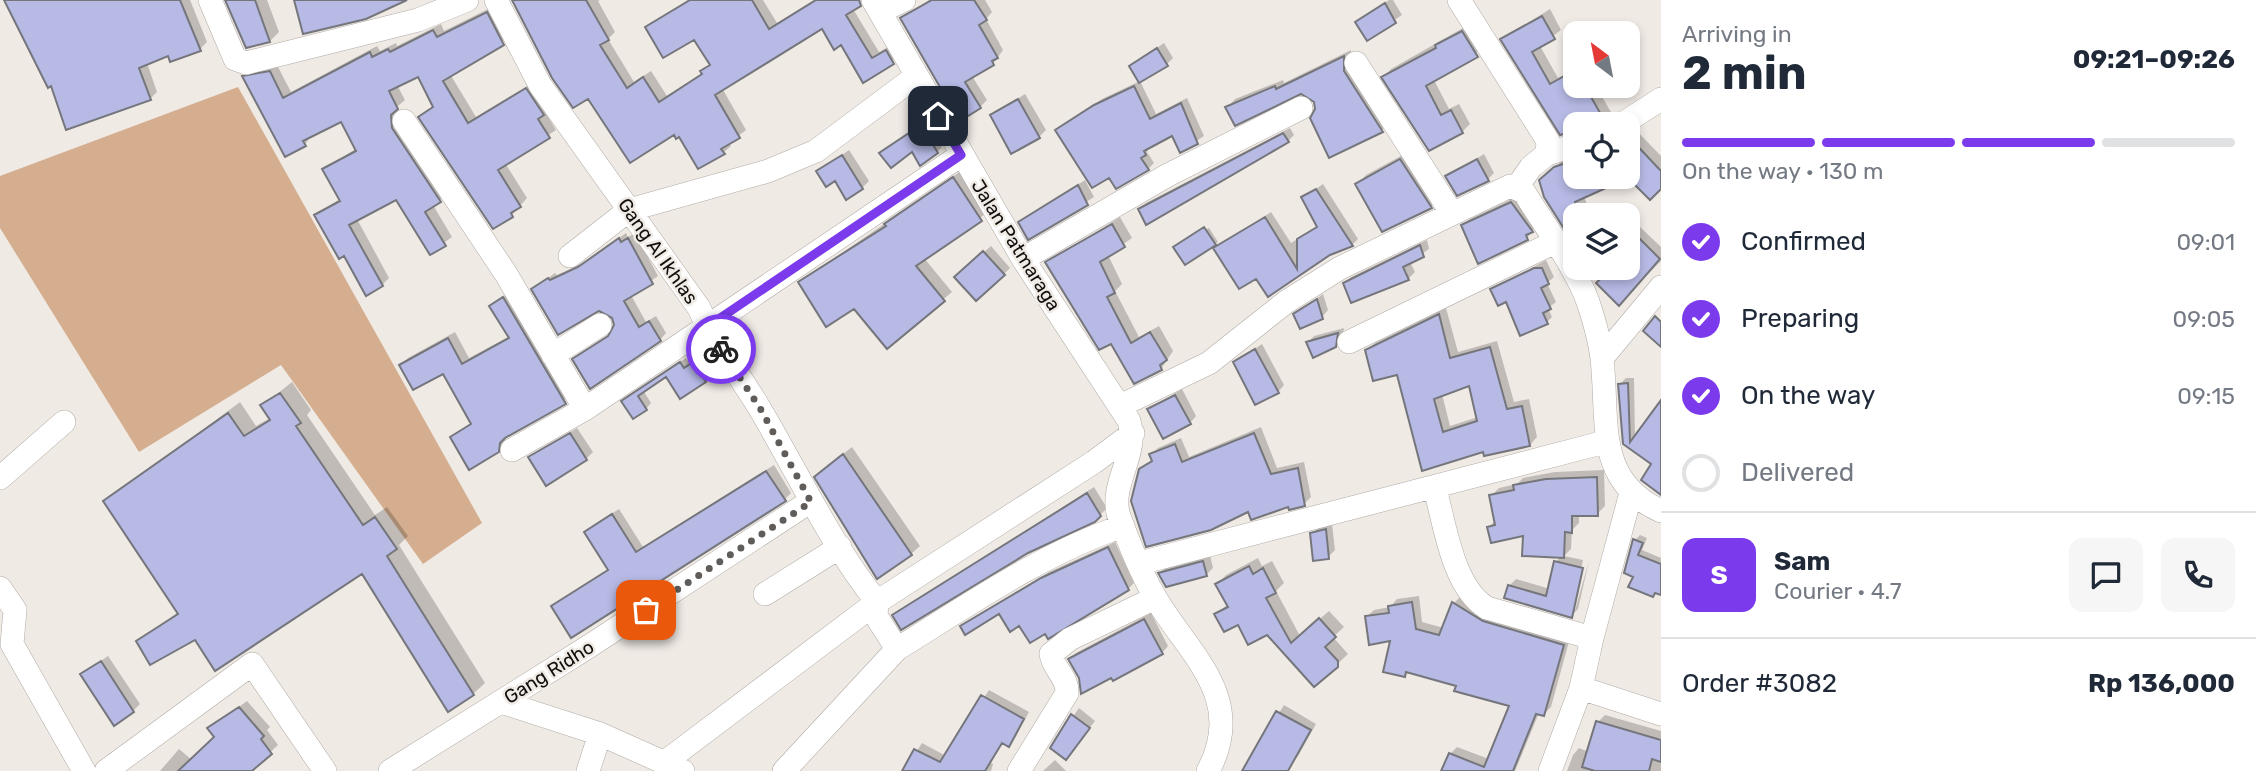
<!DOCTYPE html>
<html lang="en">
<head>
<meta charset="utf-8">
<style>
	body { margin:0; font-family:Rubik,sans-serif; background:#f6f6f7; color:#1f2937; height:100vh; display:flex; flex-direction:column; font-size:26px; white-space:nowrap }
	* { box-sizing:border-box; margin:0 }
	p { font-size:23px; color:#747a83 }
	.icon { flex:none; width:38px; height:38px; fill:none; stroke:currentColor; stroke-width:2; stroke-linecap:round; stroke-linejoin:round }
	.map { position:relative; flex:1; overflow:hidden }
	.sheet { display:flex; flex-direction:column; background:#fff; width:595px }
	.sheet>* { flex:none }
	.needle { width:46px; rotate:328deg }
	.fabs { position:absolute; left:1563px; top:21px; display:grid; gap:14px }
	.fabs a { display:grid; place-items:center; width:77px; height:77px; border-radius:14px; background:#fff; box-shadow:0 4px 10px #0003; font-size:35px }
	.pin { position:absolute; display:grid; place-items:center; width:60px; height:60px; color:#fff; margin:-30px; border-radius:14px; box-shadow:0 4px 10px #0006 }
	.courier { position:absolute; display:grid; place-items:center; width:70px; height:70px; margin:-35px; border:5px solid #7c3aed; border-radius:50%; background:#fff; color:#222; box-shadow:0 2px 9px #0007 }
	.overview em { font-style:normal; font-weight:700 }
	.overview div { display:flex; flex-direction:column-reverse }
	.overview { display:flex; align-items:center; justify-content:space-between; height:119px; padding:0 21px }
	h1 { font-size:46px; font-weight:700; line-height:52px }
	.bar { display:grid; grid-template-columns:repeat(4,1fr); gap:10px 7px; align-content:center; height:84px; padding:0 21px }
	.bar i { height:9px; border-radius:5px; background:#e0e1e3 }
	.bar .selected { background:#7c3aed }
	.bar p { grid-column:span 4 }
	.line { display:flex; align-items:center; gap:18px; padding:0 21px; border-top:2px solid #e0e1e3 }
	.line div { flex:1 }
	.round { display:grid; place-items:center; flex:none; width:74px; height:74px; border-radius:14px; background:#f6f6f7 }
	ol { padding:0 21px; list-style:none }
	li { display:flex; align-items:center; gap:21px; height:77px }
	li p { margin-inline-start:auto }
	li .icon { padding:7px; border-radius:50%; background:#7c3aed; color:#fff; stroke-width:4 }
	li:last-child { color:#747a83 }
	li i { width:38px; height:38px; border:4px solid #e0e1e3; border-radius:50% }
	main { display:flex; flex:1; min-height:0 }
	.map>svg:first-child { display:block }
	.forest { fill:#d4ae8f }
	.shadow { fill:#0003; fill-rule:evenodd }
	.building { fill:#b7bae5; stroke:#75767c; stroke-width:2; fill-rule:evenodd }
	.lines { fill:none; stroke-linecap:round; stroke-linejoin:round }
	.minor-casing { stroke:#b0aaa5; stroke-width:24 }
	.minor { stroke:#fff; stroke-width:23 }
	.done { stroke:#5f5c59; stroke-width:7; stroke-dasharray:0 12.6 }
	.route { stroke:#7c3aed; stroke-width:9 }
	.labels { text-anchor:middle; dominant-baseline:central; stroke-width:5; stroke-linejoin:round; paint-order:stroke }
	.street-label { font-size:19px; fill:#110f0d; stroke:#f0eae5 }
</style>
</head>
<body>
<main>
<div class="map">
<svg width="1661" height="771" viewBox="0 0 1661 771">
	<rect width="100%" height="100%" fill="#f0eae5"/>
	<!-- forest -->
	<path class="forest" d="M238 87 482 523 423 564 281 365 139 452 0 228V176Z"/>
	<!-- shadow -->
	<path class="shadow" d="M6 0H190L207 42 200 49 169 54 147 63 157 92 150 99 52 84Z
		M225 0H267L279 32 270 41Z
		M515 0H600L598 1 615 32 608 39 634 82 651 71 667 96 704 73 711 63 695 37 647 28 688 0H763L777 23 814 0H861L853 9 879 52 893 44 900 55 864 80 842 43 823 27 722 88 746 130 729 143 731 146 723 153 589 96Z
		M929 0H985L992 12 986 19 1003 50 993 64 972 76 987 100 980 107 948 90 902 18Z
		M1389 0H1393L1402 15 1368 38 1357 22Z
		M494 6 510 36 450 74 476 117 534 82 551 106 545 112 556 130 505 163 527 198 512 215 420 117 434 106 418 74 397 85 405 100 398 106 399 120 448 194 433 205 452 237 431 252 397 198 357 219 389 278 382 285 345 254 316 215 341 198 324 169 357 148 342 119 311 135 305 145 244 77 251 69 277 65 291 92 377 46 380 51 396 43 397 46 441 24 444 31Z
		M1550 9 1561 30 1540 46 1558 78 1575 69V86H1601L1598 90 1618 124H1575V130L1502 39Z
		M1470 24 1485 47 1434 80 1449 109 1459 104 1470 124 1462 132 1384 77 1391 69Z
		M1164 43 1173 58 1167 64 1131 66Z
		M1351 50V62L1390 123 1382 130 1330 156 1313 120 1316 102 1303 92 1228 107 1235 99 1283 80 1284 83Z
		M1140 81 1156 114 1187 98 1204 136 1181 151 1173 134 1150 146 1147 152 1154 163 1148 169 1109 176 1058 130 1102 99Z
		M1025 94 1046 130 1039 137 992 115Z
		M927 121 942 147 937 152 886 148Z
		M1290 128 1294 135 1288 141 1140 209 1146 203Z
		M1636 130 1661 156V186L1628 176V136Z
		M849 150 869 181 862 188 818 172Z
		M1410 151 1439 198 1431 207 1358 184 1366 175Z
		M1484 154 1494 173 1488 179 1447 177Z
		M1575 155V177H1627L1584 196 1591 215H1575V237L1541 181 1563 160Z
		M961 171 988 212 924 258 952 292 887 347 854 307 800 282Z
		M1085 180 1094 197 1029 237 1020 222Z
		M1323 184 1358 239 1352 245 1329 253 1304 272 1257 276 1216 248 1271 212 1291 243 1319 225 1303 198Z
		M1518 196 1538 224 1527 238 1463 226 1470 219Z
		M1120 217 1132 238 1108 255 1122 284 1115 291 1139 337 1159 326 1173 351 1161 369 1112 342 1047 263Z
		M1639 226 1661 247V261L1619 303 1609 268H1628V237Z
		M1209 228 1218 242 1186 262 1178 244Z
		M626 233 628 237 635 233 658 276 631 295 646 322 656 316 666 333 660 340 574 360 612 333 616 325 614 317 533 289 555 273 557 275 587 261Z
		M1427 240 1429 249 1410 262 1415 272 1408 279 1345 283 1351 277Z
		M991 246 1010 268 1004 274 963 271Z
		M1546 260 1554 277 1547 283 1556 302 1548 308 1552 317 1547 322 1492 290Z
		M511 291 572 395 506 435 505 443 497 451 452 437 472 422 444 371 401 365 408 358 455 332 469 358 510 336 492 306Z
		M1323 294 1328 310 1322 317 1295 315Z
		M1446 308 1458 352 1497 341 1514 402 1529 399 1537 437 1530 445 1484 450 1424 469 1398 372 1367 350 1375 343ZM1471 383 1478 417 1450 426 1442 394Z
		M1344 328 1342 338 1335 345 1308 342 1314 336Z
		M1262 344 1284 385 1278 392 1235 362Z
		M686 358 690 364 699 358 711 375 680 396 666 375 643 390 651 403 646 409 629 396Z
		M1626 378H1634L1635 437 1661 405V493L1653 464 1624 443 1620 384Z
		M292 382 311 410 307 415 375 515 387 507 408 536 399 545 485 683 473 694 362 572 195 638 138 642 178 612 106 502 240 402 256 426 270 418 262 406Z
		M1182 389 1196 416 1190 423 1149 409Z
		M1261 427 1277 468 1304 462 1311 497 1304 504 1249 510 1140 470 1153 459 1151 455 1158 448 1181 438 1189 457Z
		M577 428 593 452 586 459 530 457Z
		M852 447 920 546 911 554 825 468Z
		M774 465 791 493 785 499 553 606 609 569 586 533 592 526 619 509 643 547Z
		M1604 470 1605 506 1597 514H1579V523L1572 530 1571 549 1564 556 1583 560 1572 610H1575L1589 561 1578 609 1571 616 1509 586 1516 579 1550 589 1556 562 1561 556 1525 534 1489 527 1496 520 1491 496 1499 488 1517 484 1523 478 1555 472Z
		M1094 487 1107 508 1100 515 999 568 894 616Z
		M1332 524 1335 550 1328 557 1312 534 1319 527Z
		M1640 535 1647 538 1642 550 1661 558V595L1635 576V540Z
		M1115 542 1134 583 1128 589 1046 632 1020 624 999 612 962 626 1049 572Z
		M1210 555 1213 568 1206 575 1160 573 1166 567Z
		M1258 558 1262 566 1272 561 1284 583 1276 591 1300 636 1329 611 1344 627 1333 637 1348 654 1315 685 1268 632 1216 614 1228 604 1218 584 1226 575Z
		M1419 596 1422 622 1444 628 1454 603 1461 596 1570 638 1551 707 1544 714 1539 713 1515 771H1443L1450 754 1457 747 1489 759 1511 705 1458 684 1408 671 1404 675 1392 639 1366 617 1374 610 1390 607 1397 599Z
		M1151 613 1168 646 1162 653 1112 675 1080 678 1070 659 1076 653Z
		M108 656 140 704 133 711 82 674Z
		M989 690 1029 712 1015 738 1008 744 1003 742 990 763 993 764 991 771H904L922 743 946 756Z
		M247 701 270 727 267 730 278 745 250 771H160L179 749 192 760 216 737 209 729Z
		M1284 705 1316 724 1298 756 1291 763 1271 771H1244Z
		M1079 708 1095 721 1072 751 1052 747Z
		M1605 715 1661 731V771H1567L1573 755 1579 748 1589 752 1598 722Z
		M1055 760 1066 771H1043Z"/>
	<!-- building -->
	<path class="building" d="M4 0H180L201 51 170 62 168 56 139 68 151 100 66 130 51 86 48 88Z
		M225 0H255L270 42 246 48Z
		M294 0H407L366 19 303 34Z
		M512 0H586L609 40 600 45 627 88 643 77 659 102 702 74 700 71 710 65 694 40 663 58 645 27 690 0H752L769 29 816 0H859L861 6 846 15 872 58 886 50 894 64 863 83 841 45 834 50 822 29 715 95 740 138 721 149 725 154 698 169 679 137 676 139 674 135 630 163 588 99 573 108 552 78Z
		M932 0H974L987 20 979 25 998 58 992 61 994 65 965 82 981 108 963 119 947 92 944 94 900 18Z
		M1385 3 1396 23 1367 41 1355 22Z
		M487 12 504 45 443 81 468 123 526 88 544 115 538 119 550 138 498 170 521 207 511 213 513 217 493 229 418 117 433 107 418 77 389 91 398 109 391 115 392 128 441 202 425 212 446 246 430 255 396 200 349 225 383 286 366 296 344 256 339 259 314 215 340 201 322 169 356 151 341 122 303 141 306 146 285 157 242 76 270 71 283 98 370 52 372 57 388 49 390 52 433 30 437 37Z
		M1542 16 1555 39 1532 52 1550 84 1575 70V86H1612L1591 97 1603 118 1591 124H1575V131L1560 135 1500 39Z
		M1462 31 1478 57 1426 86 1441 115 1451 110 1463 133 1429 151 1381 77 1436 48 1435 45Z
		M1157 48 1168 66 1139 83 1129 66Z
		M1344 56V71L1383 132 1329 158 1310 118 1315 109 1314 102 1301 94 1235 126 1225 107 1275 86 1276 89Z
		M1134 86 1150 119 1181 103 1198 144 1180 153 1172 136 1144 151 1146 155 1141 158 1149 170 1116 189 1109 178 1092 188 1055 130 1094 105Z
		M1018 99 1040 138 1011 154 990 115Z
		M921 125 938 153 920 166 912 152 891 168 879 153Z
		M1283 133 1289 142 1146 225 1138 209Z
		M1628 136 1661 171V189L1650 200 1628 178 1575 202V246L1544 197 1539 180 1554 167 1575 160V177H1628Z
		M842 155 863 189 846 200 835 181 826 187 816 171Z
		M1400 159 1432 208 1382 232 1355 184Z
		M1477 159 1489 181 1457 196 1445 176Z
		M953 177 982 221 916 266 945 301 887 349 854 309 826 327 798 282 886 226 884 224Z
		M1078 185 1088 205 1028 240 1018 222Z
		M1316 189 1353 246 1330 255 1268 297 1256 279 1239 289 1213 248 1265 217 1297 269V239L1317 227 1301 197Z
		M1511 202 1533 232 1526 235 1528 240 1478 264 1461 225Z
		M1112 224 1125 247 1100 262 1115 293 1107 297 1131 343 1150 332 1167 360 1160 365 1162 370 1134 384 1111 344 1099 350 1045 262Z
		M1204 227 1216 245 1185 265 1173 247Z
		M1628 227 1660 259 1619 306 1596 283 1612 268H1628Z
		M619 238 621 242 628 238 653 284 624 301 639 327 649 321 661 341 590 389 572 359 608 336 614 325 612 318 599 311 558 335 531 289 548 278 550 280 578 267Z
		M1420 245 1424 257 1403 267 1409 280 1351 303 1343 283Z
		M983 251 1005 275 976 301 954 277Z
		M1534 268H1542L1549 284 1541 288 1551 309 1543 313 1548 324 1520 336 1506 302 1498 306 1490 289Z
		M503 297 566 404 505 438 500 443 499 452 469 470 450 437 471 424 443 374 413 390 399 365 448 338 462 364 509 338 489 306Z
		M1317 299 1323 319 1300 329 1293 314Z
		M1439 314 1450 358 1490 347 1507 409 1522 406 1530 446 1484 456 1483 452 1422 471 1397 375 1373 381 1365 350ZM1469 386 1477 421 1443 432 1434 399Z
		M1655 316 1661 322V347L1643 331Z
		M1338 333 1336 347 1313 358 1306 342Z
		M1255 349 1279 393 1255 405 1233 362Z
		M680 362 684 368 693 362 706 382 680 399 666 377 638 396 647 410 633 419 621 401Z
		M1628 383 1630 442 1661 400V495L1641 480 1651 464 1623 444 1618 384Z
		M280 393 301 423 296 426 363 525 375 517 397 549 387 556 474 695 448 712 362 574 215 671 195 640 150 665 136 641 178 614 103 501 228 413 244 436 270 420 260 405Z
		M1175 395 1191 424 1163 439 1147 409Z
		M570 433 587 460 546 486 528 457Z
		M1254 433 1271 474 1298 468 1305 506 1289 510 1288 507 1251 520 1248 512 1211 530 1146 547 1131 501 1139 469 1152 461 1149 454 1175 444 1182 462Z
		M843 454 912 555 877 579 814 477Z
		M766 471 786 501 571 638 551 606 608 570 584 532 612 514 636 552Z
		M1597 477 1598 516H1572V533L1565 532 1564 558 1522 556 1523 536 1491 543 1487 527 1495 525 1489 495 1514 490 1513 485 1546 479Z
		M1087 493 1101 516 1095 522 1028 553 901 630 892 615Z
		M1326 529 1329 559 1313 561 1310 533Z
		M1633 539 1643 543 1638 555 1661 564V595L1655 593 1653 597 1628 587 1633 577 1624 573Z
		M1108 547 1129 590 1048 639 1045 634 1030 643 1019 626 1010 632 999 614 965 635 960 626 1041 578Z
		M1203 561 1207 576 1166 587 1158 573Z
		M1554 561 1583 568 1572 618 1504 598 1508 585 1546 596Z
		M1249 566 1253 574 1263 568 1276 593 1266 598 1291 643 1319 618 1336 637 1325 647 1338 661V667L1314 687 1267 635 1248 645 1238 625 1224 632 1214 614 1228 607 1215 584Z
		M1412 602 1416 629 1439 635 1452 602 1483 621 1564 645 1544 716 1536 714 1513 771H1441L1449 753 1484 767 1509 706 1454 691 1456 686 1406 672 1405 677 1383 672 1390 641 1369 645 1365 616 1389 613 1388 606Z
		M1144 619 1163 654 1113 681 1111 678 1081 694 1079 678 1068 659Z
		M101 661 134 712 114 726 80 674Z
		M981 695 1024 719 1009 747 1002 743 985 771H902L914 749 940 762Z
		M239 707 264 736 261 739 272 754 252 771H178L214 737 207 728Z
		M1276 711 1311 730 1288 771H1242Z
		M1071 714 1090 728 1066 760 1050 748Z
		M1596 721 1661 740V762L1652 759 1649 771H1595L1582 767Z"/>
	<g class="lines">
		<!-- minor casing -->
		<g class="minor-casing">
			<path id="minor" d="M210 0 235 59 246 63 418 20 467 0
				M496 0 540 85 699 308C714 344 740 375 760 409 798 473 830 543 877 602L876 616 897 649 784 771
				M873 0 1023 259 1129 421C1139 454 1111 481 1118 513 1128 541 1140 571 1155 597 1187 653 1248 697 1208 771
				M1459 0 1548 141 1547 154 1531 167 1517 187
				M880 12 904 0
				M1356 63 1451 212
				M404 121 506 274 585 409
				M1622 124 1661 99
				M1547 154 1575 145
				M570 256 629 210 768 171 816 151 915 77
				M1023 259 1168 175 1301 108
				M1349 342 1555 242
				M553 355 600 325
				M1602 358 1661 287
				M1122 405 1209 363 1286 302 1340 268 1510 186 1524 192C1543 223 1576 268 1588 302 1594 320 1600 341 1602 359 1609 420 1594 481 1661 511
				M512 450 585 409 961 155
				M0 478 64 422
				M1435 489C1445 525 1453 588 1487 608L1592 638
				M1140 563 1605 442
				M0 588 15 610 12 644 84 771
				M765 594 840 547
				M897 649C970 604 1041 554 1123 526
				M1581 688 1661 714
				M501 702 600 734 683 771
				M665 762 877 602 1094 462 1133 433
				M106 771 252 664 325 771
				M390 771 588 647 811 501
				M588 771 600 734
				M1019 771 1067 693C1068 677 1053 669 1051 654L1070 639 1155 598
				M1550 771 1581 688 1592 638 1631 493"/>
		</g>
		<!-- minor -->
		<use href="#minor" class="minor"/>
	</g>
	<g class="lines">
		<!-- done -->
		<path class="done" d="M646 610 811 502 760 408 721 349"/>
		<!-- route -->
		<path class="route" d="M721 349 707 327 961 155 938 116"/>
	</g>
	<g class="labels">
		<!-- street labels -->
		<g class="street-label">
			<text transform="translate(1016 245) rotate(58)">Jalan Patmaraga</text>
			<text transform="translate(658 251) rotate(55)">Gang Al Ikhlas</text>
			<text transform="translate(549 672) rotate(-32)">Gang Ridho</text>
		</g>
	</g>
</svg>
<div class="fabs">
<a><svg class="needle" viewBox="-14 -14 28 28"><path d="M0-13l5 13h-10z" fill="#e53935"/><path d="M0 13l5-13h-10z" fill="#747a83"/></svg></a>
<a><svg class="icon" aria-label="locate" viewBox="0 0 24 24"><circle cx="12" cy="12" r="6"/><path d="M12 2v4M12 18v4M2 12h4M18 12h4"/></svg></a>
<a><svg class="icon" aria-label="layers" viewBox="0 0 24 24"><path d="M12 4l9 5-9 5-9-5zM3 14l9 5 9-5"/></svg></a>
</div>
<div class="pin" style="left:646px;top:610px;background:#ea580c"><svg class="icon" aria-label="bag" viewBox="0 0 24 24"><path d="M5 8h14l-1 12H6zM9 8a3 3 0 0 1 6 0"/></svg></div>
<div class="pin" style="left:938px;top:116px;background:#1f2937"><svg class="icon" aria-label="home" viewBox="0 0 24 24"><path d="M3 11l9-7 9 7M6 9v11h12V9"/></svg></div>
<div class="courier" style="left:721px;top:349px"><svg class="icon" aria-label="bike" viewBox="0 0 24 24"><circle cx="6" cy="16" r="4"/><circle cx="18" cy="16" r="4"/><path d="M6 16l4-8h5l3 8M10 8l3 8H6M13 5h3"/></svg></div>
</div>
<section class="sheet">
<div class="overview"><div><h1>2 min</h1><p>Arriving in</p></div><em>09:21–09:26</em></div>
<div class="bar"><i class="selected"></i><i class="selected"></i><i class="selected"></i><i></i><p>On the way · 130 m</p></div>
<ol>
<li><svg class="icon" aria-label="check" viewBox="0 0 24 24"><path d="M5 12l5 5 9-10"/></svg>Confirmed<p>09:01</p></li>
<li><svg class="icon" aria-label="check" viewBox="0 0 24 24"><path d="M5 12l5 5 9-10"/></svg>Preparing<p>09:05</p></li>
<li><svg class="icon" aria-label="check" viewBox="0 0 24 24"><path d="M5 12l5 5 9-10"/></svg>On the way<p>09:15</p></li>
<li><i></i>Delivered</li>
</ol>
<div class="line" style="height:126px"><b class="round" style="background:#7c3aed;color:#fff">S</b><div><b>Sam</b><p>Courier · 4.7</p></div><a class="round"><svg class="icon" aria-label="chat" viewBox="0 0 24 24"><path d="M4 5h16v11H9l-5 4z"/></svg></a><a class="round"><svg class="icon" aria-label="phone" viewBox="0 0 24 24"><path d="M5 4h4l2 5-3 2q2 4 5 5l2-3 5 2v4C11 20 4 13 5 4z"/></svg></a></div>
<div class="line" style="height:91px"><div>Order #3082</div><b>Rp 136,000</b></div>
</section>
</main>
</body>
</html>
